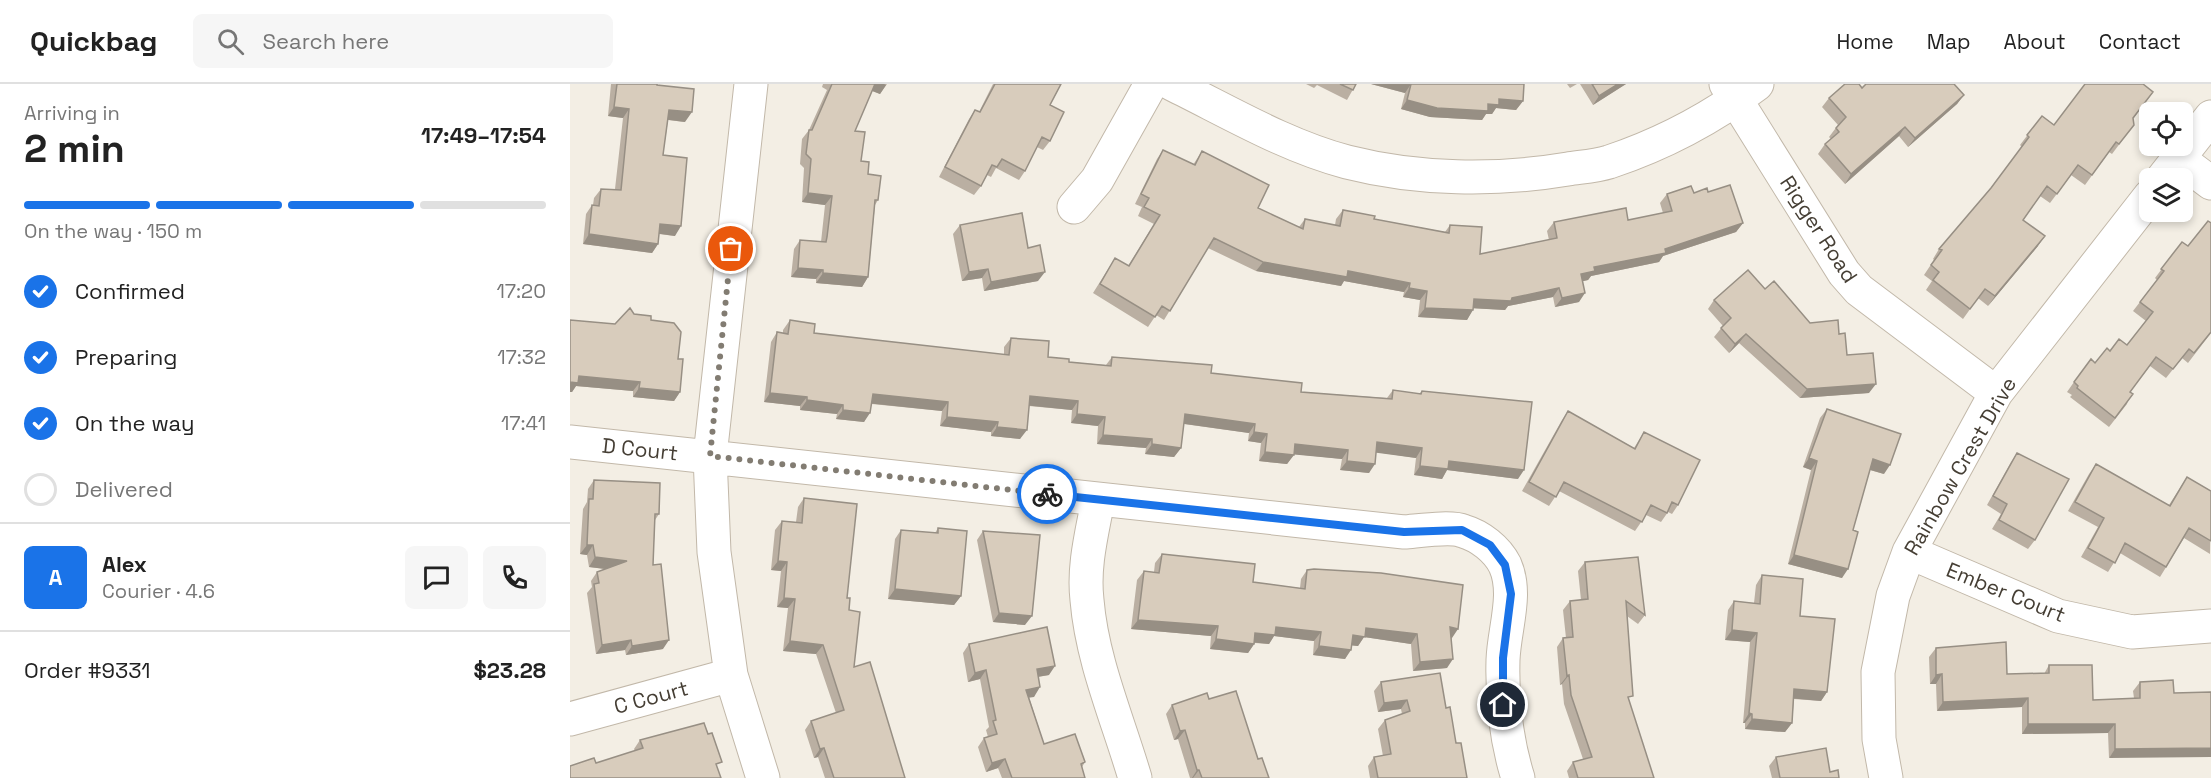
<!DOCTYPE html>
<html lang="en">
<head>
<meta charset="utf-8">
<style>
	body { margin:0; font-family:"Space Grotesk",sans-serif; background:#f6f6f6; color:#222; height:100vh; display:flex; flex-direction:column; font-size:22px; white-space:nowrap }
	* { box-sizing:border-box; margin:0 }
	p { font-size:20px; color:#767676 }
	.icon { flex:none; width:33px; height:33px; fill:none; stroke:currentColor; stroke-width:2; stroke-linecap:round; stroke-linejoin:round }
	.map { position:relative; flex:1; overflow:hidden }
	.details { display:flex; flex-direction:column; background:#fff; width:570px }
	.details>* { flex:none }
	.controls { position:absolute; left:1569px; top:18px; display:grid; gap:12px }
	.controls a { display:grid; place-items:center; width:54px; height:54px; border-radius:9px; background:#fff; box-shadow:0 3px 9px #0003; font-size:30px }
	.pin { position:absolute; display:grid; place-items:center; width:51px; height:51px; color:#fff; margin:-26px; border:3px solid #fff; border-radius:50%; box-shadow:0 2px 6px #0007 }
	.courier { position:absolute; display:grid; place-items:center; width:60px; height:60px; margin:-30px; border:4px solid #1a73e8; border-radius:50%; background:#fff; color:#222; box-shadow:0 2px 8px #0007 }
	.overview em { font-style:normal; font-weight:600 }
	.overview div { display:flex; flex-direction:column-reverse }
	.overview { display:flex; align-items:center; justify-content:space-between; height:102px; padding:0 24px }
	h1 { font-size:39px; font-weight:600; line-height:45px }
	.bar { display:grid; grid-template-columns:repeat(4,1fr); gap:9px 6px; align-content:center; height:72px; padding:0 24px }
	.bar i { height:8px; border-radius:4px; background:#e0e0e0 }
	.bar .current { background:#1a73e8 }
	.bar p { grid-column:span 4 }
	.line { display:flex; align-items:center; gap:15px; padding:0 24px; border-top:2px solid #e0e0e0 }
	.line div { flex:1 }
	.round { display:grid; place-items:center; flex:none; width:63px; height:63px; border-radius:9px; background:#f6f6f6 }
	ol { padding:0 24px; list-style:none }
	li { display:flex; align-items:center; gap:18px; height:66px }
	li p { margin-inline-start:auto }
	li .icon { padding:6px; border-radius:50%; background:#1a73e8; color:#fff; stroke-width:4 }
	li:last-child { color:#767676 }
	li i { width:33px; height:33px; border:3px solid #e0e0e0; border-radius:50% }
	header { display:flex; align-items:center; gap:36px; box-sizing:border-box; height:84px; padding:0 30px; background:#fff; border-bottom:2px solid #e0e0e0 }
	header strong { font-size:28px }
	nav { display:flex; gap:33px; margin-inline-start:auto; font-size:21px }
	.search { width:420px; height:54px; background:#f6f6f6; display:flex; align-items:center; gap:15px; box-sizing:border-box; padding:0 21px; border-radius:9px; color:#767676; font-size:22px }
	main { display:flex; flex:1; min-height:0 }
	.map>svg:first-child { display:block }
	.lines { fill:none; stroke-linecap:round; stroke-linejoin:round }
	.minor-casing { stroke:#c2b8a9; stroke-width:35 }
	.minor { stroke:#fff; stroke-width:33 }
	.wall { fill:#baafa2 }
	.shaded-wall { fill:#978f84 }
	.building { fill:#d8ccbc; stroke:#978f84; stroke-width:1.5 }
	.done { stroke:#827c72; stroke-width:6; stroke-dasharray:0 10.8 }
	.route { stroke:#1a73e8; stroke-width:8 }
	.labels { text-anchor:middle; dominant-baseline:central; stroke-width:5; stroke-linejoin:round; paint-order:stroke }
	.street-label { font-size:21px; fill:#453e34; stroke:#fff }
</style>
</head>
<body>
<header>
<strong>Quickbag</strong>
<div class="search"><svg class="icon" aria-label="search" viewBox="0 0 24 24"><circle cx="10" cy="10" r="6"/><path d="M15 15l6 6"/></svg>Search here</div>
<nav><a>Home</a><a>Map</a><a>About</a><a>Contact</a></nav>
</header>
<main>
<section class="details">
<div class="overview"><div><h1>2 min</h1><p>Arriving in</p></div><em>17:49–17:54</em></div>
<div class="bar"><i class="current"></i><i class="current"></i><i class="current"></i><i></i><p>On the way · 150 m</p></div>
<ol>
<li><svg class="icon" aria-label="check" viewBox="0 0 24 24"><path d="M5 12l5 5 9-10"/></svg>Confirmed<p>17:20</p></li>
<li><svg class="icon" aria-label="check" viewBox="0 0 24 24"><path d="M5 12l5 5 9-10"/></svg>Preparing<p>17:32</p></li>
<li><svg class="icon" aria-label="check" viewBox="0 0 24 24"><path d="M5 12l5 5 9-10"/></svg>On the way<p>17:41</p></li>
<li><i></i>Delivered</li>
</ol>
<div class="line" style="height:108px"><b class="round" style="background:#1a73e8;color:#fff">A</b><div><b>Alex</b><p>Courier · 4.6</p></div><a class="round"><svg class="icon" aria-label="chat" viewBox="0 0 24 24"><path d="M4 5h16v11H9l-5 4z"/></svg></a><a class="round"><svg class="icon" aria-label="phone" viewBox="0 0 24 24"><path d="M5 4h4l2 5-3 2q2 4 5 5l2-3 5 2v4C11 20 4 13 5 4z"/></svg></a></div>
<div class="line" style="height:78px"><div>Order #9331</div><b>$23.28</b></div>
</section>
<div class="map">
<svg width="1641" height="694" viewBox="0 0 1641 694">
	<rect width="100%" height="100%" fill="#f3eee4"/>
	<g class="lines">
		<!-- minor casing -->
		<g class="minor-casing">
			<path id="minor" d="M181 0 140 372 144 468 161 591 193 694
				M602 0C659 28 716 62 777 78 848 96 926 97 998 85 1011 83 1026 82 1039 78 1093 60 1142 34 1187 0
				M1156 0 1274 189 1289 206 1426 309
				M1609 75 1641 99
				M1593 94 1641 33
				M504 123 527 96 581 0
				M0 358 834 448C848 447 881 442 893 447 910 452 927 465 935 481 948 510 934 545 933 576 932 616 936 656 948 694
				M528 416C522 449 513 482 517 516 522 577 548 636 565 694
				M1339 468 1488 532 1562 548 1641 542
				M0 635 161 591
				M1316 694 1309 655 1308 588 1323 512 1339 468 1426 309 1580 112"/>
		</g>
		<!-- minor -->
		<use href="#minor" class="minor"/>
	</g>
	<!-- wall -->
	<path class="wall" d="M41 0H87L115 38 98 36 93 71 105 152 89 150 88 160 82 169 13 160 16 130 22 121H23L24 114 31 105H45L53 34 38 32Z
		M253 0H317L310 10 302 7 285 47 291 77 308 116 305 121 298 193 292 203 246 199V195L221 193 224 165 230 156 251 158 255 121 232 118 234 84 230 80 232 55 239 46 257 6 252 3Z
		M423 0H491L480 21V57L473 66 467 63 455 87 449 96 426 84 421 93 417 91 411 102 404 111 369 93 399 35 405 26 409 28Z
		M736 0H786L777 16 747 1 744 4Z
		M801 0H954L953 17 946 26 926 24 922 30H916L912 36 860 33 831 25 835 9Z
		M997 0H1007L1000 4Z
		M1010 0H1056L1023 21Z
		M1292 4 1394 11 1387 20 1338 63 1329 52 1275 100 1248 70 1255 60 1261 55 1259 53 1268 41 1252 23 1259 14Z
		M1583 8 1563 35 1557 50 1542 70 1539 68 1515 101 1501 91 1480 119 1470 112 1453 136 1468 162 1418 222 1408 214 1393 235 1356 206 1362 197 1354 191 1364 176 1363 175 1369 165 1421 104 1452 63 1450 61 1472 32 1484 41Z
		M593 66 623 81 632 67 688 124 729 143 735 135 765 141 766 135 773 126 804 135 875 148 880 141 910 170 979 156 977 147 984 138 1058 136 1093 129 1090 119 1097 110 1138 108 1173 139 1166 148 1093 172 1089 178 1021 192 1018 196 1013 197 1009 218 985 223 983 213 938 222 935 226 903 224 897 236 848 233 850 216 833 213 834 208 774 197 771 202 686 187 638 164 594 236 586 231 578 243 523 209 545 174 558 182 584 140 568 132 572 123 565 120 587 75Z
		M390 141 458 164 468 197 414 207 412 194 392 197 383 150Z
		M1612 158 1641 249 1618 279 1612 274 1596 294 1580 282 1560 308 1557 320 1539 343 1500 313 1502 311 1497 308 1504 298 1540 267 1557 261 1576 237 1563 227 1587 196 1585 194Z
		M1195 205 1240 239 1269 250 1277 271 1299 309 1230 314 1169 259 1159 269 1144 253 1153 242 1138 225 1144 216Z
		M64 230 81 236 108 275 110 308 104 317 63 313V307L6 302 2 308H0V236L45 240Z
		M220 236 244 249 434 271V263L441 254 478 273 499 278 536 281 542 273 641 289 731 308 817 314 823 306 849 310 852 307 948 395 877 386 872 395 844 391 846 374 806 368 799 389 770 386 772 375 724 370 717 380 689 377 691 359 678 357 679 349 614 340 611 364 604 373 575 370 576 364 527 360 528 342 501 339 502 326 459 322 450 355 421 352V348L370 342 372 327 302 320 294 338 266 335 267 330 230 326V322L194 318 201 258 207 248 213 249V246Z
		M1257 325 1314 390 1300 386 1283 446 1272 494 1218 480 1241 386 1233 383 1250 334Z
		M998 327 1064 364 1074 348 1108 421 1102 430 1098 428 1091 438 1076 431 1065 447 989 407 979 422 952 407 992 336Z
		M1447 369 1465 456 1458 465 1422 445 1431 430 1417 421 1441 378Z
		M1526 380 1599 421 1617 393 1641 407 1640 470 1614 454 1590 493 1550 469 1538 488 1511 473 1528 443 1498 427 1519 390Z
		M24 396 89 430 85 436 83 481 93 565 56 571 55 566 26 570 17 509 22 503 21 497 27 488 36 485 19 483 17 471 10 470 13 425 17 418 18 405Z
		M234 414 277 514 284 583 335 694H255L248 673 244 674 235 646 241 637 266 629 246 570 213 567 218 524 207 523 211 487 201 486 205 446 212 437 226 438 228 423Z
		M368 444 391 512 384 521 318 515 325 455 331 446 365 449Z
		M413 447 455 541 423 538 407 456Z
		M592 470 683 498 730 504 731 495 737 486 882 554 877 584 843 587 841 560 794 553 788 562 782 561 775 575 743 571 744 557 704 552 699 560 685 559 678 569 640 565 641 552 561 545 567 496 574 487 584 488 585 479Z
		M1015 478 1075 531 1068 540 1057 532 1059 618 1084 694H999L997 687 1003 678 1013 675 994 620 992 600 990 601 987 563 993 554H996L993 526 1000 517 1011 516 1008 487Z
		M1192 491 1230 532 1257 608 1251 617 1224 615 1222 639 1215 648 1175 645V639H1173L1180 558 1155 556 1158 526 1164 517 1184 519 1186 501Z
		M399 560 479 591 468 593 464 613H459L474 660 515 678 512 683 515 694H432L428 684 416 688 408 663 414 654 418 653 416 646 419 643 410 595 398 598 393 569Z
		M1366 564 1437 590H1474L1479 581 1523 616 1564 614 1563 607 1570 598 1603 596 1539 674 1538 649 1452 650V623L1367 627 1366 600H1360L1359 573Z
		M811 598 876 624 897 694H800L798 682 804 673 813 672 808 645 815 636 832 630 831 625 808 628 804 607Z
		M639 615 688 675 699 694H620L608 655 604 656 596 630 602 621Z
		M138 650 65 667 64 665 70 656Z
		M1206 673 1260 688 1269 694H1202L1199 682Z"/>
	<!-- shaded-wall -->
	<path class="shaded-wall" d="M304 0H314L316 1 310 10 300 6Z
		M801 0H841L835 9Z
		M1048 0H1056L1023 21 1029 12Z
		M1394 11 1387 20 1338 63 1345 54Z
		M929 15 953 17 946 26 926 24 922 30H916L912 36 860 33 831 25 837 16 918 20Z
		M44 23 59 25 53 34 38 32Z
		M99 26 122 28 115 38 92 35Z
		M1335 43 1329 52 1275 100 1281 90Z
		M238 109 262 112 255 121 232 118Z
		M1173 139 1166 148 1093 172 1089 178 1021 192 1018 196 1005 199 1011 190 1024 183 1095 165Z
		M90 140 111 142 105 152 84 149Z
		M19 150 88 160 82 169 13 160Z
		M1475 152 1468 162 1418 222 1425 212Z
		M693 178 778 187 840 199 834 208 774 197 771 202 686 187Z
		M228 184 253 186 246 195 221 193Z
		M418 185 412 194 392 197 399 188Z
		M475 188 468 197 414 207 421 198Z
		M253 189 298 193 292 203 246 199Z
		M839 204 857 207 850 216 833 213Z
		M989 204 983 213 938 222 935 226 898 224 904 215 942 214Z
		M1015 209 1009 218 985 223 992 214Z
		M855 224 903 226 897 236 848 233Z
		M1176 250 1169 259 1159 269 1165 260Z
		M9 292 70 298 63 307 6 302 2 308H0V298Z
		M1306 300 1299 309 1230 314 1237 305Z
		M69 304 110 308 104 317 63 313Z
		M200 309 237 313 230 322 194 318Z
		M303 310 378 318 372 327 296 319Z
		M460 312 508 317 502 326 453 321Z
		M237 316 273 321 267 330 230 326Z
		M273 326 300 329 294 338 266 335Z
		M507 330 535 333 528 342 501 339Z
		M615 330 685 340 679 349 608 339Z
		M377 333 428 338 421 348 370 342Z
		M427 343 457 346 450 355 421 352Z
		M684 348 697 350 691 359 678 357Z
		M533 351 582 355 576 364 527 360Z
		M807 358 852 364 846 374 801 368Z
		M582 360 611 364 604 373 575 370Z
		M725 360 778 366 772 375 719 370Z
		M695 368 724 371 717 380 689 377Z
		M1239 374 1247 377 1241 386 1233 383Z
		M1303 375 1320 381 1314 390 1297 385Z
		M777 377 805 380 799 389 770 386Z
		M879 377 954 386 948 395 877 386 872 395 844 391 850 382Z
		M17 461H23L17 471 10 470Z
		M1224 471 1278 485 1272 494 1218 480Z
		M25 473 57 477 51 487 19 483Z
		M208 477 217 478 211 487 201 486Z
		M325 505 391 512 384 521 318 515Z
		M214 514 225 515 218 524 207 523Z
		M429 529 462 532 455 541 423 538Z
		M568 536 648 542 641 552 561 545Z
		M706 543 751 548 744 557 704 552 699 560 679 558 685 549Z
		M880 543 888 545 882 554 874 553Z
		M796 544 847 550 841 560 794 553 788 562 776 561 783 551Z
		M1162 546 1187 549 1180 558 1155 556Z
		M646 555 684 560 678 569 640 565Z
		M61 556 55 566 26 570 32 561Z
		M99 556 93 565 56 571 62 562Z
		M220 557 253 561 246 570 213 567Z
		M749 562 781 566 775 575 743 571Z
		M883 575 877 584 843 587 850 578Z
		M485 582 479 591 460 594 467 585Z
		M416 586 410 595 398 598 405 589Z
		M1372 590 1366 600H1360L1366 591Z
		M999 591 992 600 990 601 997 592Z
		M470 603 464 613 450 615 456 606Z
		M1224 605 1257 608 1251 617 1218 614Z
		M1458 614 1452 623 1367 627 1373 618Z
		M837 616 831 625 808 628 814 619Z
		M1179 629 1182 630 1175 639H1173Z
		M1182 635 1222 639 1215 648 1175 645Z
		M1458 640H1545L1538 649 1452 650Z
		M615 646 608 655 604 656 610 647Z
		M254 664 248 673 244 674 250 665Z
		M1641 664V673L1539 674 1545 665Z
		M435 675 428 684 416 688 422 679Z
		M627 686H629L623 694H622Z"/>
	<!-- building -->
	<path class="building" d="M47 0H87V1L124 5 122 28 99 26 93 71 117 74 111 142 90 140 88 160 19 150 22 121 29 122 31 105 51 106 59 25 44 23Z
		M262 0H305L285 47 295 48 291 77 299 78 298 90 311 92 308 116H305L298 193 253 189V186L228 184 230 156 256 158 257 153 262 112 238 109 241 75 236 70 239 46H242Z
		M425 0H491L480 21 494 28 480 57 472 53 455 87 432 75 427 83 422 81 411 102 375 83 405 26 410 28Z
		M770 0H786L783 6Z
		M841 0H954L953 17 929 15V21L918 20V27L867 24 837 16Z
		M1022 0H1048L1029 12Z
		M1275 0H1289L1292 4 1296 0H1384L1394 11 1345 54 1335 43 1281 90 1255 60 1269 48 1266 44 1276 33 1259 14Z
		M1515 0H1573L1583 8 1563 34 1564 41 1549 60 1546 58 1522 91 1508 81 1487 110 1477 102 1453 136 1475 152 1425 212 1415 205 1400 225 1363 196 1369 188 1361 181 1372 166 1369 165 1421 104 1459 53 1457 51 1472 32 1484 41Z
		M593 66 625 81 632 67 699 101 688 124 733 145 735 135 770 142 773 126 805 132 804 135 879 149 880 141 912 143 910 170 987 154 984 138 1056 124 1058 136 1102 127 1097 110 1121 102 1124 109 1137 104 1138 108 1160 101 1173 139 1095 165 1096 169 1024 183 1025 187 1011 190 1015 209 992 214 989 204 942 214 941 217 904 215 903 226 855 224 857 207 839 204 840 199 778 187 777 193 693 178 644 154 600 227 592 222 585 233 530 200 545 174 559 182 590 131 574 123 579 114 571 110Z
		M452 129 458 164 470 161 475 188 421 198 418 185 399 188 390 141Z
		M1638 137 1641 139V248L1624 269 1619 265 1603 285 1586 273 1560 308 1563 310 1545 334 1507 304 1508 302 1504 298 1521 275 1525 279 1537 264 1540 267 1549 255 1557 261 1583 228 1570 218 1594 187 1591 185 1612 158 1618 162Z
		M1178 186 1195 205 1204 197 1240 239 1268 236 1269 250 1275 249 1277 271 1303 269 1306 300 1237 305 1176 250 1165 260 1151 244 1161 234 1144 216Z
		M60 224 64 230 81 232V236L104 239 111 248 108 275H113L110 308 69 304 70 298 9 292 8 299 0 298V236L45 240Z
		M220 236 245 240 244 249 439 271 441 254 479 257 478 273 499 275V278L541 282 542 273 642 281 641 289 732 299 731 308 822 315 823 306 851 310 852 307 962 318 954 386 879 377 878 385 850 382 852 364 807 358 805 380 777 377 778 366 725 360 724 371 695 368 697 350 684 348 685 340 615 330 611 364 582 360V355L533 351 535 333 507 330 508 317 460 312 457 346 427 343 428 338 377 333 378 318 303 310 300 329 273 326V321L237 316V313L200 309 207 248 218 250Z
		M1257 325 1331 350 1320 381 1303 375 1283 446 1288 448 1278 485 1224 471 1247 377 1239 374Z
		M998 327 1065 365 1074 348 1130 376 1108 421 1102 418 1097 429 1081 421 1072 438 994 398 986 413 959 398Z
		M1447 369 1499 395 1465 456 1429 436 1437 420 1423 412Z
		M1526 380 1600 422 1617 393 1641 407V457L1619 444 1596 483 1555 459 1545 479 1518 464 1534 434 1505 418Z
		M24 396 90 399 89 430H85L83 481 91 480 99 556 62 562 61 556 32 561 24 500 29 499 27 488 57 477 25 473 23 461H17L19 415H23Z
		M234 414 287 420 277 514H280L279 526 290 528 284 583 300 578 335 694H264L254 664 250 665 241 637 274 626 253 561 220 557 225 515 214 514 217 478 208 477 212 437 232 439Z
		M368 444 397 447 391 512 325 505 331 446 368 449Z
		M413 447 470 451 462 532 429 529Z
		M592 470 685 480 683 498 735 505 737 486 744 485 811 489 893 501 888 545 880 543 883 575 850 578 847 550 796 544 795 553 783 551 781 566 749 562 751 548 706 543 705 551 685 549 684 560 646 555 648 542 568 536 574 487 589 489Z
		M1068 473 1075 531 1056 517 1063 612 1058 613 1084 694H1008L1003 678 1022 673 1001 611 999 591 997 592 993 554 1003 553 1000 517 1018 515 1015 478Z
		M1192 491 1233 495 1230 532 1265 535 1257 608 1224 605 1222 639 1182 635V630L1179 629 1187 549 1162 546 1164 517 1190 520Z
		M477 543 485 582 467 585 470 603 456 606 474 660 505 650 515 678 511 680 515 694H442L435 675 422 679 414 654 427 650 423 637 426 636 416 586 405 589 399 560Z
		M1436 558 1437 590 1479 589V581H1522L1523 616 1570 614V598L1603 596 1604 609 1641 608V664L1545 665V640H1458V614L1373 618 1372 590 1366 591V564Z
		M870 589 876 624 880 623 886 659H891L897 694H808L804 673 821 670 815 636 840 627 837 616 814 619 811 598Z
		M666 607 688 675 692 674 699 694H632L629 686H627L615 646 610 647 602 621 637 609 639 615Z
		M134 639 138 650 142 649 152 678 146 680 151 694H0V682L24 674 26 679 73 664 70 656Z
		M1256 664 1260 688 1268 686 1269 694H1210L1206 673Z"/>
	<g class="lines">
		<!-- done -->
		<path class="done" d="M161 165 140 372 477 410"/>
		<!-- route -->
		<path class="route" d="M477 410 834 448 892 446 920 461 935 481 941 510 933 574V621"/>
	</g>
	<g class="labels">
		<!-- street labels -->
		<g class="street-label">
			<text transform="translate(1249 145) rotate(57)">Rigger Road</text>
			<text transform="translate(70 365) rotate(6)">D Court</text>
			<text transform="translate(1390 382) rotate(-60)">Rainbow Crest Drive</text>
			<text transform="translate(1436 508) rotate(22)">Ember Court</text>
			<text transform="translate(81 613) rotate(-15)">C Court</text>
		</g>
	</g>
</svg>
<div class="controls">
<a><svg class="icon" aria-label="locate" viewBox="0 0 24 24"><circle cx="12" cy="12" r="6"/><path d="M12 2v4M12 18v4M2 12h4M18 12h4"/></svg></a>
<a><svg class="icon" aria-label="layers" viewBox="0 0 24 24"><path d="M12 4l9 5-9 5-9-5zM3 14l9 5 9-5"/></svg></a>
</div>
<div class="pin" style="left:161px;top:165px;background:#ea580c"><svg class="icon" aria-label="bag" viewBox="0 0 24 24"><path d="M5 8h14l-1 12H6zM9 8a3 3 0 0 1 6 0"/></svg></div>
<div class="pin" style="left:933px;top:621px;background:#1f2937"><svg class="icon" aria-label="home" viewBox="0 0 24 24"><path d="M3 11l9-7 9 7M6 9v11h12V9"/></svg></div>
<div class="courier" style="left:477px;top:410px"><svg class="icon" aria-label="bike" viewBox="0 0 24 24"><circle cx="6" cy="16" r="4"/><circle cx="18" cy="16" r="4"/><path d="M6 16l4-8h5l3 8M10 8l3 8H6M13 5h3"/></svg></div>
</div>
</main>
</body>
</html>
